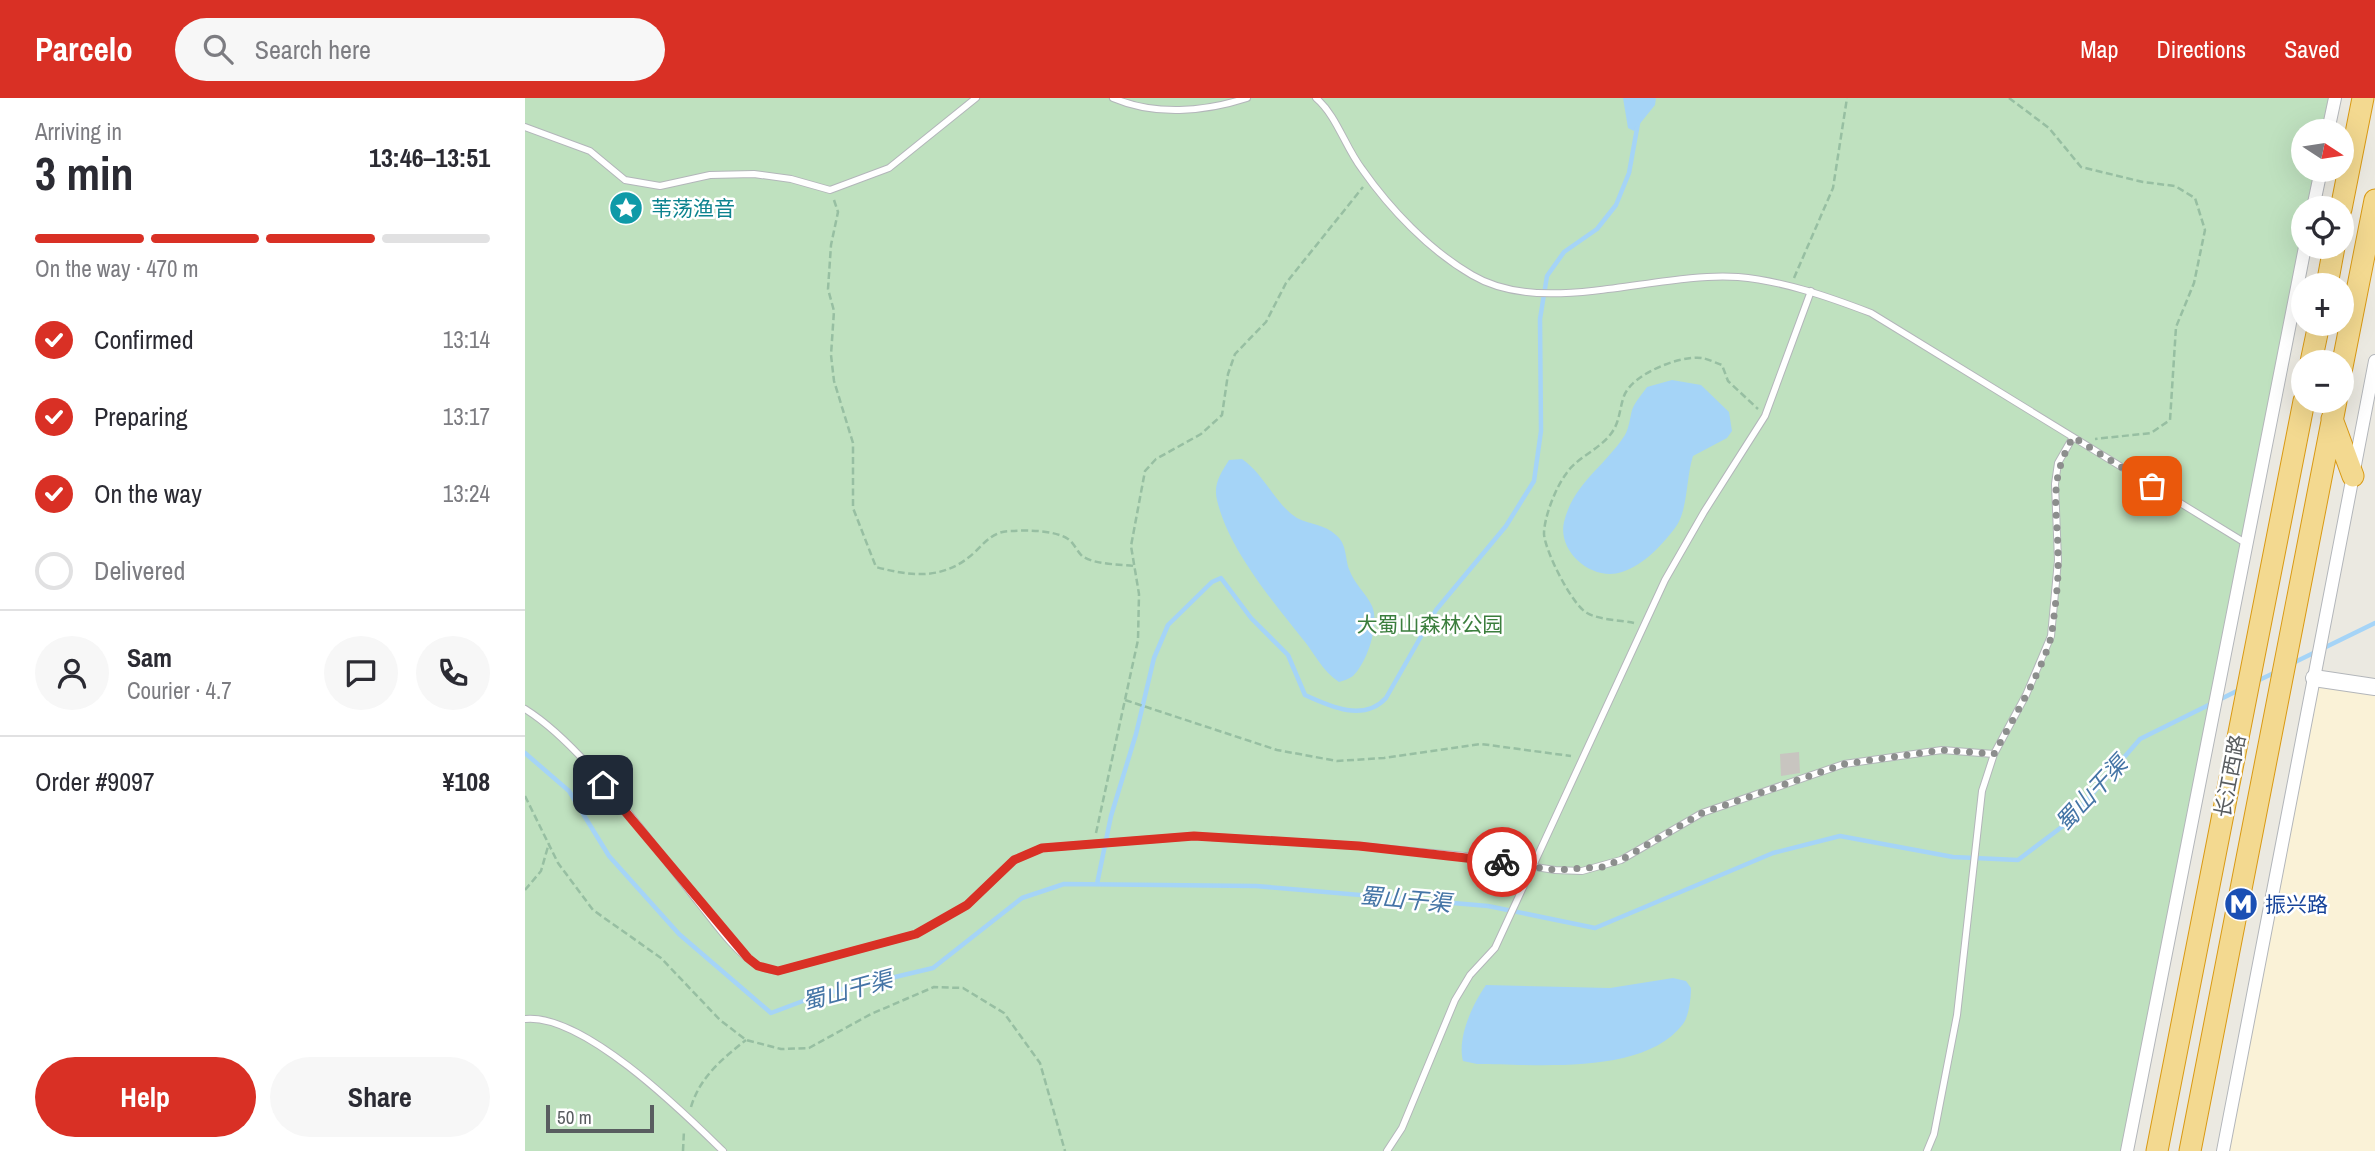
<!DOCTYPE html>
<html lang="en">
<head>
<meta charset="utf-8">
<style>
	body { margin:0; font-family:"Archivo Narrow","Noto Sans SC",sans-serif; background:#f7f7f7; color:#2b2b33; height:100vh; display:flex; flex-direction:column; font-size:26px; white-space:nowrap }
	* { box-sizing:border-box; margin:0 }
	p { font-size:23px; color:#7c7c81 }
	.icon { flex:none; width:38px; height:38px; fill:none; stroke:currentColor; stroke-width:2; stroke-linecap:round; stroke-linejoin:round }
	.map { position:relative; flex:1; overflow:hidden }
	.drawer { display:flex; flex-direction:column; background:#fff; width:525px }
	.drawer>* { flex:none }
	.needle { width:46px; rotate:102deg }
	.fabs { position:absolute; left:1766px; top:21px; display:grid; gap:14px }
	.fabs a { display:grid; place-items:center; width:63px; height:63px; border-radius:50%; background:#fff; box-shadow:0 7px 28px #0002; font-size:35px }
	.scale { position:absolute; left:21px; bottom:18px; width:108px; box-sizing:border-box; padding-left:7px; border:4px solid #595d60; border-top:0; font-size:19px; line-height:24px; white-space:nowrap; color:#595d60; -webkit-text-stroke:5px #fff; paint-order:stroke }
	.pin { position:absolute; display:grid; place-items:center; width:60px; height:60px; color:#fff; margin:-30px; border-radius:14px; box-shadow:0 4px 10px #0006 }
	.courier { position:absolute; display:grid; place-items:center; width:70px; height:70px; margin:-35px; border:5px solid #d93025; border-radius:50%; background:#fff; color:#222; box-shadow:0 2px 9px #0007 }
	.head em { font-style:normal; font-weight:700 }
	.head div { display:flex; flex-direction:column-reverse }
	.head { display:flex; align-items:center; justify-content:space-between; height:119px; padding:0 35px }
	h1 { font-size:46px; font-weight:700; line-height:52px }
	.bar { display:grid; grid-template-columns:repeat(4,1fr); gap:10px 7px; align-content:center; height:84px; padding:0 35px }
	.bar i { height:9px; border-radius:5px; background:#e1e1e2 }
	.bar .current { background:#d93025 }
	.bar p { grid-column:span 4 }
	.line { display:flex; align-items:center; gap:18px; padding:0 35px; border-top:2px solid #e1e1e2 }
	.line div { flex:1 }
	.round { display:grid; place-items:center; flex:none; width:74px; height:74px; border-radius:37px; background:#f7f7f7 }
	ol { padding:0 35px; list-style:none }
	li { display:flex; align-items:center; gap:21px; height:77px }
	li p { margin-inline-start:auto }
	li .icon { padding:7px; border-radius:50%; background:#d93025; color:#fff; stroke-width:4 }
	li:last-child { color:#7c7c81 }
	li i { width:38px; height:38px; border:4px solid #e1e1e2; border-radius:50% }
	.primary-button { display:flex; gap:14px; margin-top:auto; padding:14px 35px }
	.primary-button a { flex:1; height:80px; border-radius:42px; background:#d93025; color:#fff; font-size:28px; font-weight:700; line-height:80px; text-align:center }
	.primary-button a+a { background:#f7f7f7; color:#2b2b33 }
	header { display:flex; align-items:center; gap:42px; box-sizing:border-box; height:98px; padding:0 35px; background:#d93025; color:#fff }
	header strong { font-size:33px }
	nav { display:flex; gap:38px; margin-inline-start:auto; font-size:24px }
	.search { width:490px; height:63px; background:#f7f7f7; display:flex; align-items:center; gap:18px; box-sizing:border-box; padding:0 24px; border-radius:38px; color:#7c7c81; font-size:26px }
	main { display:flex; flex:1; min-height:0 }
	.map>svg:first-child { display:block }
	.commercial { fill:#faf2d7 }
	.green { fill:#bfe1bf }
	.water { fill:#a5d4f7 }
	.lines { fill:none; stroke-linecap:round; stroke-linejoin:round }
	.stream { stroke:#a5d4f7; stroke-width:4.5 }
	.building { fill:#c8c5c0 }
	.lane-casing { stroke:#b3b6ba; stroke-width:8 }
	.street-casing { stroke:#b3b6ba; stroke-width:14 }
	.secondary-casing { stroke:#b3b6ba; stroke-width:18 }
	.highway-casing { stroke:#d99913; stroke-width:23 }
	.path { stroke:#97bfa2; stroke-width:2.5; stroke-dasharray:7 3.5; stroke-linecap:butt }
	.lane { stroke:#fff; stroke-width:6 }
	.street { stroke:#fff; stroke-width:12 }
	.secondary { stroke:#fff; stroke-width:16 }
	.highway { stroke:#f3d990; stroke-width:21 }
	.done { stroke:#8c8e8d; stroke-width:7; stroke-dasharray:0 12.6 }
	.route { stroke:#d93025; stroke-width:9 }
	.labels { text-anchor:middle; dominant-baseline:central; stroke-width:5; stroke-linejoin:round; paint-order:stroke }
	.culture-label { font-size:21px; fill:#0d838f; stroke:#fff; text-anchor:start }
	.park-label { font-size:21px; fill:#3b7e3d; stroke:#fff }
	.street-label { font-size:21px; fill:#595d60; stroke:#fff }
	.transit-label { font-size:21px; fill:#164399; stroke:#fff; text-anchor:start }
	.water-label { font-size:23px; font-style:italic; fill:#4575a6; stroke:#fff }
</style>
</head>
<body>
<header>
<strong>Parcelo</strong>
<div class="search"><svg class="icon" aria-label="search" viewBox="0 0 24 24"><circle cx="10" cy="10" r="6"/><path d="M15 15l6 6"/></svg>Search here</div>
<nav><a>Map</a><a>Directions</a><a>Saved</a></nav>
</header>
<main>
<section class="drawer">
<div class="head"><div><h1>3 min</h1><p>Arriving in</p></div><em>13:46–13:51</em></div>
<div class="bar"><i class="current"></i><i class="current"></i><i class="current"></i><i></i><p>On the way · 470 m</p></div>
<ol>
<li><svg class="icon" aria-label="check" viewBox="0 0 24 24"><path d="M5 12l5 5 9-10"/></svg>Confirmed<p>13:14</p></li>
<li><svg class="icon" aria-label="check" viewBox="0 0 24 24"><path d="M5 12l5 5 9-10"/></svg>Preparing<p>13:17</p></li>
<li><svg class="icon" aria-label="check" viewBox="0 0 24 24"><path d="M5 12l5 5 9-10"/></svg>On the way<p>13:24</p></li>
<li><i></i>Delivered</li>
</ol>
<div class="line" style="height:126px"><a class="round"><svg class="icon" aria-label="person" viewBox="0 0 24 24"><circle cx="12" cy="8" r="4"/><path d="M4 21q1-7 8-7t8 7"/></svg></a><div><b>Sam</b><p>Courier · 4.7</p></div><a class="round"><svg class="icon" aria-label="chat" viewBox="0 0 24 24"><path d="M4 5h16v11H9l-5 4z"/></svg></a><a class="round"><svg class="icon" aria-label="phone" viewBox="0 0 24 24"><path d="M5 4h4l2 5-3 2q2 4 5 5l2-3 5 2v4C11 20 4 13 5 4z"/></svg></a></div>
<div class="line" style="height:91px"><div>Order #9097</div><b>¥108</b></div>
<div class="primary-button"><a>Help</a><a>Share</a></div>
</section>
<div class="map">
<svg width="1850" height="1053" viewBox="0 0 1850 1053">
	<rect width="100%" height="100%" fill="#ebe9e1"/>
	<!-- commercial -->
	<path class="commercial" d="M1789 580 1850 589V1053H1698Z"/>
	<!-- green -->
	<path class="green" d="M0 0H1810L1803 33H1778V72H1796L1788 110H1778V149L1602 1053H0Z"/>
	<!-- water -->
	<path class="water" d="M1098 0H1131L1130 7 1109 33 1103 30Z
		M1147 282 1176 287 1204 314 1207 333 1202 340 1168 358C1161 379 1163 414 1150 430 1137 447 1119 467 1097 474 1068 484 1032 454 1039 424 1048 386 1080 368 1100 337 1104 330 1105 320 1107 312 1110 304 1117 296 1122 289Z
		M717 361C739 376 751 407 772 420 785 427 800 426 811 437 822 446 820 460 824 471 829 486 841 495 847 508 855 526 842 565 828 578 824 581 818 583 814 584 797 573 789 554 776 539 746 501 703 450 692 402 688 386 696 375 704 362Z
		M1148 880 1161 883 1166 890C1166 900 1164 918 1158 926 1119 978 1010 966 952 966L938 963C932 940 947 907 961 887L1085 890Z"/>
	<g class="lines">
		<!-- stream -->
		<path class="stream" d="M1768 565 1850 525
			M1730 584 1751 574
			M0 655 44 693 84 758 154 836 246 915 294 897 408 870 497 800 539 786 731 788 963 808 1070 830 1248 755 1315 738 1428 759 1493 762 1542 725 1615 641 1716 591
			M572 786 586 718 611 636 629 560 643 527 687 484 696 480 726 520 763 557 780 597C806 609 839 624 861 600L911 512 981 428 1009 383 1016 333 1015 221 1022 178 1039 154 1072 131 1091 107 1104 75 1113 25"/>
	</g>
	<!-- building -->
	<path class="building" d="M1274 654 1275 675 1256 678 1255 656Z"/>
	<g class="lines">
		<!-- lane casing -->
		<g class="lane-casing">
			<path id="lane" d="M588 0C630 18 679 14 722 0
				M791 0C812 18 820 49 837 71 865 111 904 152 947 177 1019 220 1131 173 1213 179 1259 183 1304 199 1346 215L1722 446
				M0 29 65 53 100 82 135 88 185 77 229 76 266 81 305 92 364 70 451 0
				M0 611C61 649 127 747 174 805 190 825 210 854 232 867 239 871 246 872 253 873L391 836 442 807 489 762 517 750 669 738 834 748 940 758 1030 772 1057 773 1096 762 1177 715 1319 666 1417 652 1469 656
				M0 921C58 915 158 1014 198 1053
				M862 1053 877 1030 930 902 945 877 970 850 1140 482 1179 414 1240 318 1286 193
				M1402 1053 1409 1036 1432 917 1457 693 1469 656 1501 597 1526 538 1533 462 1530 386 1533 365 1548 339"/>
		</g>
		<!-- street casing -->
		<g class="street-casing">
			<path id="street" d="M1803 33 1810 0
				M1788 110 1796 72
				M1602 1053 1780 149
				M1698 1053 1850 263"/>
		</g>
		<!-- secondary casing -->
		<g class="secondary-casing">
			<path id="secondary" d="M1789 580 1850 589"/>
		</g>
		<!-- highway casing -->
		<g class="highway-casing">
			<path id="highway" d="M1816 111 1838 0
				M1802 187 1809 149
				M1786 264 1794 226
				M1816 274 1850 102
				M1807 321 1828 378
				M1632 1053 1779 303
				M1665 1053 1811 303"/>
		</g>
		<!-- path -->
		<path class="path" d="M1484 0 1524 30 1556 69 1618 84 1650 88 1670 100 1680 132 1669 185 1651 229 1645 322 1626 335 1570 341
			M309 102 313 114 306 147 303 191 309 213 306 257 309 283 328 345V410L351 469C388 479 420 482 450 454 461 443 469 433 486 433 503 432 529 432 543 441 549 445 552 453 557 458 570 467 594 466 609 468
			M1269 180 1308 90 1322 0
			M1109 525C1096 522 1074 522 1062 515 1047 507 1020 453 1019 436 1019 419 1031 389 1041 376 1051 360 1072 353 1085 337 1095 325 1094 312 1099 298 1107 276 1155 257 1177 260 1183 261 1191 265 1197 267L1203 283 1233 311
			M600 602 752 652 812 663 859 660 956 646 1046 658
			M0 698 33 765 68 812 136 860 195 922 221 942 256 951 284 950 346 916 409 889 438 890 479 915 515 965 540 1053
			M571 735 613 542 614 496 606 448 620 373 631 361 676 336 697 317 703 276 710 256 741 224 761 185 838 89
			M0 792 16 773 24 745
			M166 1009C175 979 197 961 221 942
			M158 1053 159 1032"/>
		<!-- lane -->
		<use href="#lane" class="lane"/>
		<!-- street -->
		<use href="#street" class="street"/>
		<!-- secondary -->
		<use href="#secondary" class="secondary"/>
		<!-- highway -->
		<use href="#highway" class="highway"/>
	</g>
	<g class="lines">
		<!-- done -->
		<path class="done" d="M977 764 1030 772 1077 769 1096 762 1177 715 1319 666 1417 652 1469 656C1485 626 1522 565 1527 534 1530 510 1534 483 1533 459 1533 410 1522 385 1548 339L1627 388"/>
		<!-- route -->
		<path class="route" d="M78 687 223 860 233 868 253 873 391 836 442 807 489 762 517 750 669 738 834 748 977 764"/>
	</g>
	<!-- icons -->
	<defs>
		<g id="sight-disc" transform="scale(1.75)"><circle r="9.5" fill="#0f9aa8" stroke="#fff"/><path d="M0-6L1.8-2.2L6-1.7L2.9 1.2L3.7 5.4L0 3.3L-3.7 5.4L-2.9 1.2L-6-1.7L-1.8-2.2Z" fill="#fff"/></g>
		<g id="metro-disc" transform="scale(1.75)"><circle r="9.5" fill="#1a4fb4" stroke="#fff"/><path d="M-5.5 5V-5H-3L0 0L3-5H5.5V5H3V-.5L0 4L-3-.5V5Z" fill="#fff"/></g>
	</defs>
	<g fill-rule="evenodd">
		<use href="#sight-disc" x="101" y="110"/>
		<use href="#metro-disc" x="1716" y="806"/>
	</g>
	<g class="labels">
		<!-- culture labels -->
		<g class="culture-label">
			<text x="126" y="110">苇荡渔音</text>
		</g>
		<!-- park labels -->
		<g class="park-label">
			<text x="905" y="526">大蜀山森林公园</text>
		</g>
		<!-- street labels -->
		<g class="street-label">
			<text transform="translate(1705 678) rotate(-79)">长江西路</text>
		</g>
		<!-- transit labels -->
		<g class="transit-label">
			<text x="1740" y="806">振兴路</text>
		</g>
		<!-- water labels -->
		<g class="water-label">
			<text transform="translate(1566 695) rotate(-47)">蜀山干渠</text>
			<text transform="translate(880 801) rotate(5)">蜀山干渠</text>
			<text transform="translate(322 892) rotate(-15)">蜀山干渠</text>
		</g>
	</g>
</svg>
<div class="fabs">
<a><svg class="needle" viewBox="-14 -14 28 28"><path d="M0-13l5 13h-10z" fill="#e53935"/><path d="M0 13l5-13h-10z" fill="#7c7c81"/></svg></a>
<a><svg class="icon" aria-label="locate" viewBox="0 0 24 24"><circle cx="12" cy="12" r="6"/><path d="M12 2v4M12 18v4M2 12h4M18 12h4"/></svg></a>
<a>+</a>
<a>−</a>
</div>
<div class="scale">50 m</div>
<div class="pin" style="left:1627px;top:388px;background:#ea580c"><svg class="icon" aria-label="bag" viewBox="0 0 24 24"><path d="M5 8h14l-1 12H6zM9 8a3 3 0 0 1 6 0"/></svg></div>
<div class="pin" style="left:78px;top:687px;background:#1f2937"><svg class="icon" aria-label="home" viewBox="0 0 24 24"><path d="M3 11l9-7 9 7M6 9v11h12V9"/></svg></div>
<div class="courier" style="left:977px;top:764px"><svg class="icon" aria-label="bike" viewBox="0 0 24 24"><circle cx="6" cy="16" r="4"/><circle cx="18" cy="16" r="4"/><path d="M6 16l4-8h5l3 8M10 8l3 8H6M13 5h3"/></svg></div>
</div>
</main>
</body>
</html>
